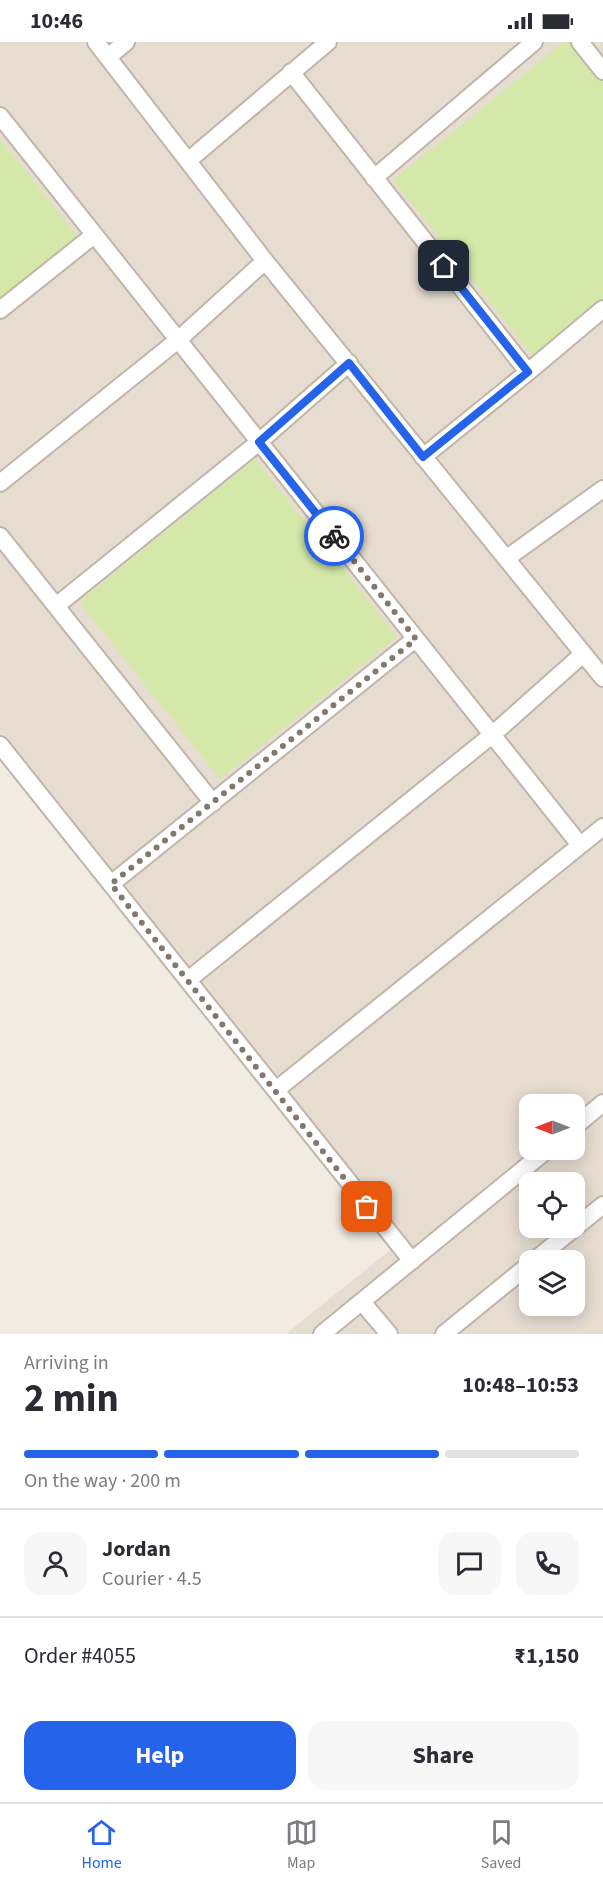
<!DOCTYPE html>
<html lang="en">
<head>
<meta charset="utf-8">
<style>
	body { margin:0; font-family:"Source Sans 3",sans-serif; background:#f7f7f7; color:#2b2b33; height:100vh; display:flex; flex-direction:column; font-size:22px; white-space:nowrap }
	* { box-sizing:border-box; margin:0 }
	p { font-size:20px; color:#7c7c81 }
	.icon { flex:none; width:33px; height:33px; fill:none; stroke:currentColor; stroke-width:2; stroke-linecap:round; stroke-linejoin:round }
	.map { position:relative; height:1292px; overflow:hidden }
	.panel { display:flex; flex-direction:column; background:#fff; flex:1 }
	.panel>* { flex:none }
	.needle { width:39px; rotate:270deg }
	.tools { position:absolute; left:519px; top:1052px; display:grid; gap:12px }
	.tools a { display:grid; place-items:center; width:66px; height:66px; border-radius:12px; background:#fff; box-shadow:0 3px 15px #0003; font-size:30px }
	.pin { position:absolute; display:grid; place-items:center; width:51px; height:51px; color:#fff; margin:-26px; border-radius:12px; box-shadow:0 3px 9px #0006 }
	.courier { position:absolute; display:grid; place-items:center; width:60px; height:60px; margin:-30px; border:4px solid #2563eb; border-radius:50%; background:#fff; color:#222; box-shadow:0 2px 8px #0007 }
	.summary em { font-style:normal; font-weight:700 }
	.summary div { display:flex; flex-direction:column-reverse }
	.summary { display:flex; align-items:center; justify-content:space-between; height:102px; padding:0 24px }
	h1 { font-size:39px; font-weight:700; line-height:45px }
	.bar { display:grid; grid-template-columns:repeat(4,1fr); gap:9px 6px; align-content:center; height:72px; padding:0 24px }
	.bar i { height:8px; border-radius:4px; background:#e1e1e2 }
	.bar .on { background:#2563eb }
	.bar p { grid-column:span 4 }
	.line { display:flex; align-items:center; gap:15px; padding:0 24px; border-top:2px solid #e1e1e2 }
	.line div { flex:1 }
	.round { display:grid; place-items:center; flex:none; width:63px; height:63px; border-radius:18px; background:#f7f7f7 }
	.action { display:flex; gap:12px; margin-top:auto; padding:12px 24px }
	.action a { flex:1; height:69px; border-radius:18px; background:#2563eb; color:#fff; font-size:24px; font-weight:700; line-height:69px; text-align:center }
	.action a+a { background:#f7f7f7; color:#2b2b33 }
	.status { display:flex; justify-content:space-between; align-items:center; height:42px; padding:0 30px; background:#fff; direction:ltr }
	.status svg { height:16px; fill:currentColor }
	.menu { display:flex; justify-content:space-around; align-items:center; height:84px; border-top:2px solid #e1e1e2; background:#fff; font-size:16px; color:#7c7c81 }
	.menu a { display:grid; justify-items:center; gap:3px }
	.menu .on { color:#2563eb }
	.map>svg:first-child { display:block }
	.residential { fill:#e6dcd0; fill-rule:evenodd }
	.green { fill:#d4e9a9 }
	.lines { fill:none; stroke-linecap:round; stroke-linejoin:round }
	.minor-casing { stroke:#c0b5a8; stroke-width:20 }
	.minor { stroke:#fff; stroke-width:16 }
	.done { stroke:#817970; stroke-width:6; stroke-dasharray:0 10.8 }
	.route { stroke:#2563eb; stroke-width:8 }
</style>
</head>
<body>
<div class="status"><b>10:46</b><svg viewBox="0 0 49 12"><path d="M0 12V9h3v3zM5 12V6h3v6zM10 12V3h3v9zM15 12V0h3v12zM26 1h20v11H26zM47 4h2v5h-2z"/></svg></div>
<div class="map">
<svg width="603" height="1292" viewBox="0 0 603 1292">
	<rect width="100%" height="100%" fill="#f2ebe2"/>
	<!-- residential -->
	<path class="residential" d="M0 0H603V1292H286L400 1200 0 713ZM530 1062H574V1107H530ZM530 1140H574V1185H530ZM530 1218H574V1263H530Z"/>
	<!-- green -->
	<path class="green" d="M564 0H580L603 29V258L533 314 393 138Z
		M0 97 79 196 0 259Z
		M255 417 397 595 220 737 79 560Z"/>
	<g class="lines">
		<!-- minor casing -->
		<g class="minor-casing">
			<path id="minor" d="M96 0 265 219 603 636
				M580 0 603 29
				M108 15 126 0
				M291 30 528 330
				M0 74 580 803
				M189 118 328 0
				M374 136 534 0
				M0 268 94 193
				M423 415 528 330 603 267
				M0 441 178 298 265 219
				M0 494 213 761
				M507 516 603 447
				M56 564 259 400 349 321
				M0 703 412 1219
				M111 842 415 597
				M188 938 492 693 583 612
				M276 1048 603 785
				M574 1085 603 1061
				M535 1218 603 1163
				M362 1260 389 1292
				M322 1292 548 1107
				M444 1292 530 1222"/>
		</g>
		<!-- minor -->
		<use href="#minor" class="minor"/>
	</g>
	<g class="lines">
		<!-- done -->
		<path class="done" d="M334 494 416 597 111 842 367 1165"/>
		<!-- route -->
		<path class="route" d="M334 494 259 400 349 321 423 415 528 330 444 224"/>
	</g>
</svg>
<div class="tools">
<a><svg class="needle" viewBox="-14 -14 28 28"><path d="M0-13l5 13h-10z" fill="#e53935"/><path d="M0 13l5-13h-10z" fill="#7c7c81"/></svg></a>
<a><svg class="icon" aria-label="locate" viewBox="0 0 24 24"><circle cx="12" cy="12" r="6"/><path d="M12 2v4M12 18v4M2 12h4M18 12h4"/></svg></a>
<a><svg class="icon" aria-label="layers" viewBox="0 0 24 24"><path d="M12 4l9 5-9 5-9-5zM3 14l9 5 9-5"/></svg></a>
</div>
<div class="pin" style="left:367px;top:1165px;background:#ea580c"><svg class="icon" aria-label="bag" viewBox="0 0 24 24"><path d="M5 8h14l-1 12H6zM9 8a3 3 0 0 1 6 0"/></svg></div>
<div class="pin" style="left:444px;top:224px;background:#1f2937"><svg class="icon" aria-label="home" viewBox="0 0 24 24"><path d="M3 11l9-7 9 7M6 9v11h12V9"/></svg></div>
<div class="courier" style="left:334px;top:494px"><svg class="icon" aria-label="bike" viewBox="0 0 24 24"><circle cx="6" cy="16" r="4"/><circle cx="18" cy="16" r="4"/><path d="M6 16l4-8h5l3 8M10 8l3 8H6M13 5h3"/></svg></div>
</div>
<section class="panel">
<div class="summary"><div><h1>2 min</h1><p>Arriving in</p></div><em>10:48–10:53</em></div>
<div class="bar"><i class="on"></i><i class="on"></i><i class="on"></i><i></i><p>On the way · 200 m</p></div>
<div class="line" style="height:108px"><a class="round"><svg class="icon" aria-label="person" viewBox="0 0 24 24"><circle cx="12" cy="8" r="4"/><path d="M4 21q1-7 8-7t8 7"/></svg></a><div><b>Jordan</b><p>Courier · 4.5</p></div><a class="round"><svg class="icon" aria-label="chat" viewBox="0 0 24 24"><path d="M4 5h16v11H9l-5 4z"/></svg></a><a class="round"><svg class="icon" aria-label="phone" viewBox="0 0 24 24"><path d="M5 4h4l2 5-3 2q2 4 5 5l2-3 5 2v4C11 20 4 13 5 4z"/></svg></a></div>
<div class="line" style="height:78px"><div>Order #4055</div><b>₹1,150</b></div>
<div class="action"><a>Help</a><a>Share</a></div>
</section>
<nav class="menu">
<a class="on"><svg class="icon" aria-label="home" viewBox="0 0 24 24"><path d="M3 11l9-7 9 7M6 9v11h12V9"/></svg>Home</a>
<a><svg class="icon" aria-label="map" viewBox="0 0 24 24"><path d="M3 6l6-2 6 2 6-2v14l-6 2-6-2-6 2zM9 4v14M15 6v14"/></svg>Map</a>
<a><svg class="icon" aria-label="saved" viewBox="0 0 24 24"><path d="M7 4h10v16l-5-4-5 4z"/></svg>Saved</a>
</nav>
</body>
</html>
